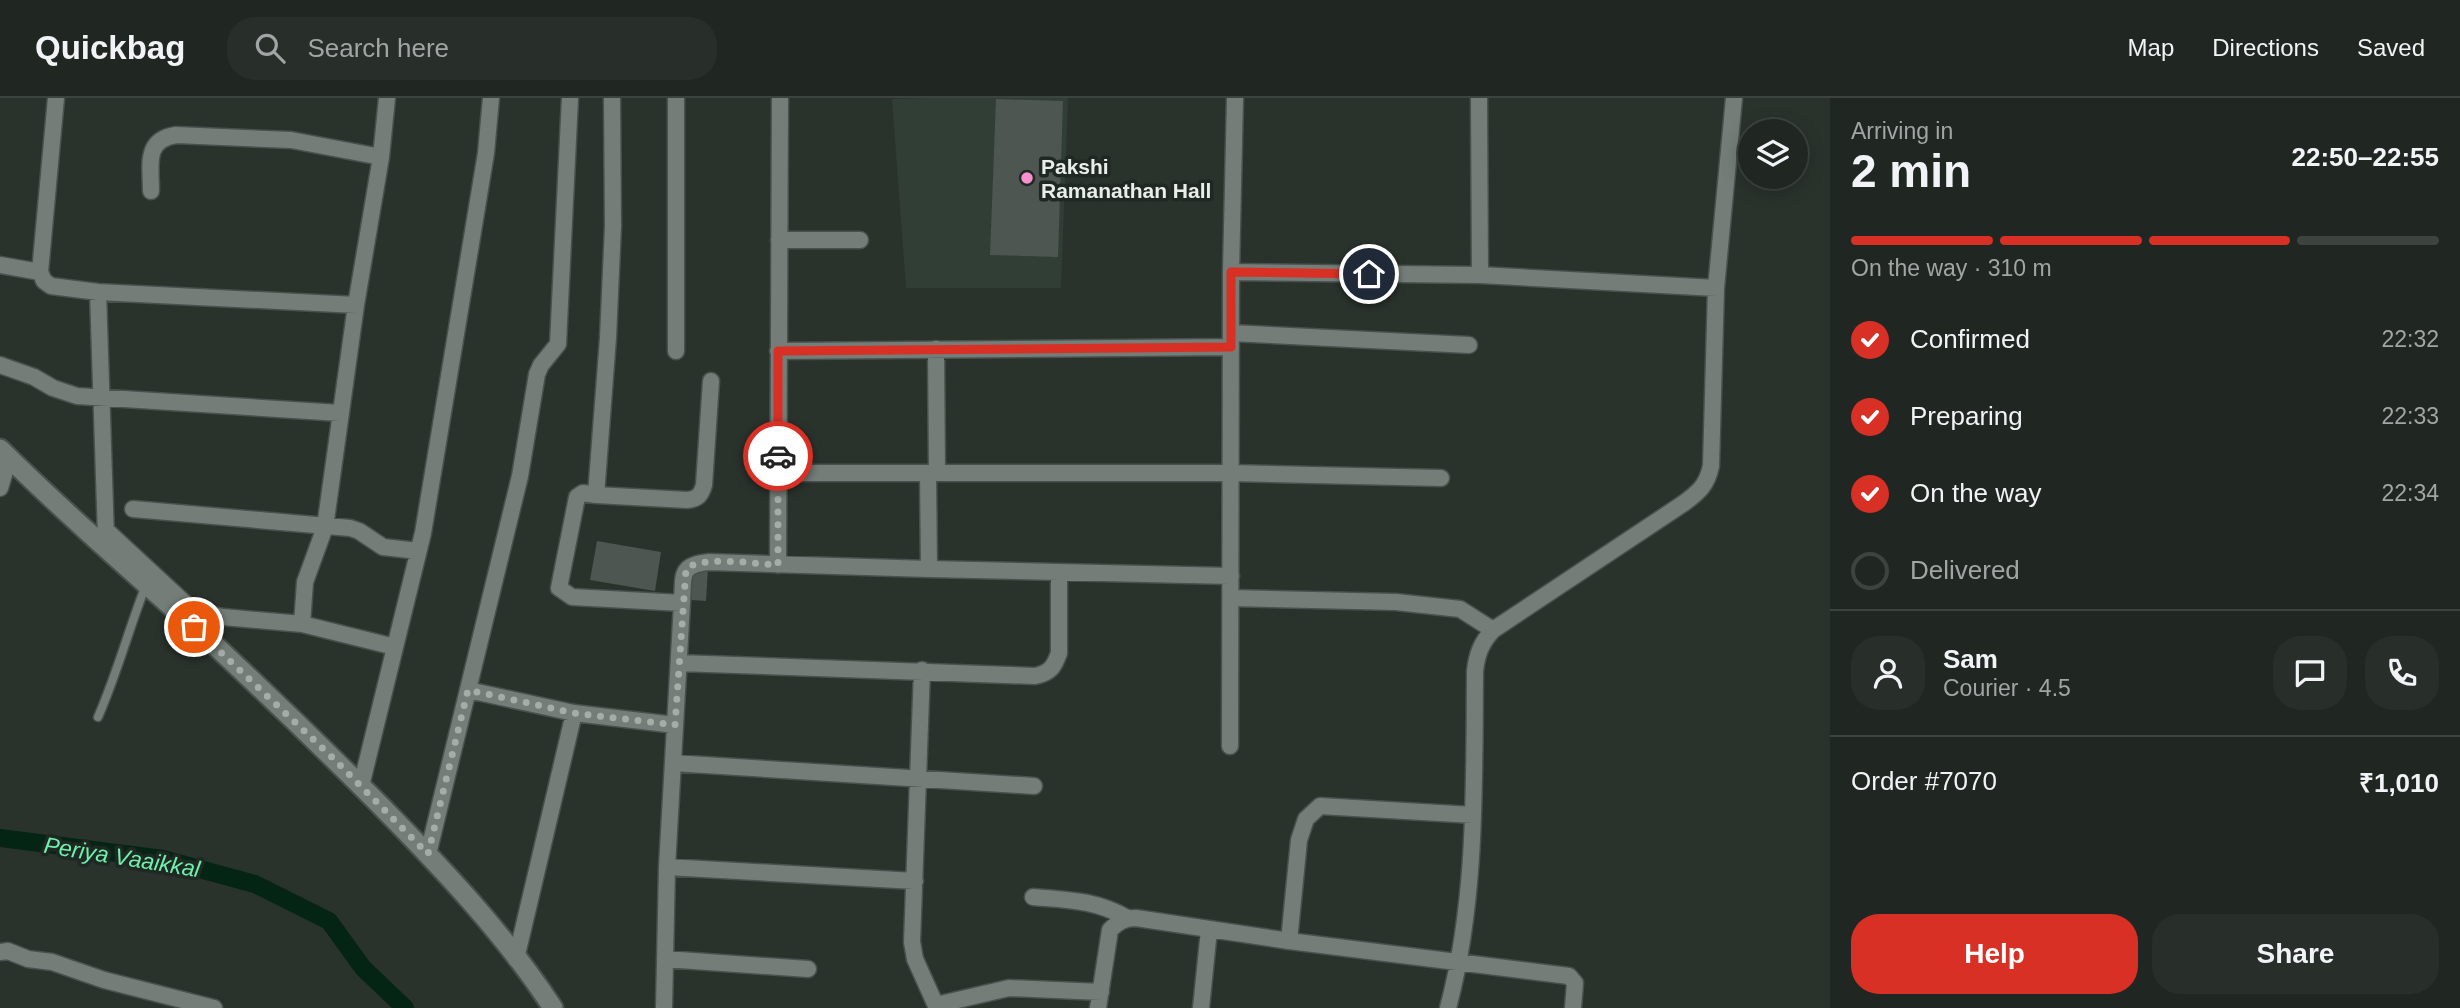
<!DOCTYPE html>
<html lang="en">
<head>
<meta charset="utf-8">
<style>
	body { margin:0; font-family:Arial,sans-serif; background:#282e2a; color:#f1f3f6; height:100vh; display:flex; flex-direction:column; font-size:26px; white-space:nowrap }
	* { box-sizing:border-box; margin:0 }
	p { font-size:23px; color:#a2a5a5 }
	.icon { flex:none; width:38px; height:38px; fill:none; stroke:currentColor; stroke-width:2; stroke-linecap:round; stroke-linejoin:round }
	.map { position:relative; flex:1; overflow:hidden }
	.panel { display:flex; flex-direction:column; background:#202621; width:630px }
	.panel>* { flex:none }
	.fabs { position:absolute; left:1738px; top:21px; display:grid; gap:14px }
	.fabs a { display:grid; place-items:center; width:70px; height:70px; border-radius:50%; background:#202621; box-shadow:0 4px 18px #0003,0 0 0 2px #3d433f; font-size:35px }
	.pin { position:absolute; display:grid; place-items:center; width:60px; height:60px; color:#fff; margin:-30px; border:4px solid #fff; border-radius:50%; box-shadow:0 2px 7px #0007 }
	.courier { position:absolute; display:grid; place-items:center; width:70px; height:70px; margin:-35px; border:5px solid #d93025; border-radius:50%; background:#fff; color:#222; box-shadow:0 2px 9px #0007 }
	.summary em { font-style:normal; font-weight:700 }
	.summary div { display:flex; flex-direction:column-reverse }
	.summary { display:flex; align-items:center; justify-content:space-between; height:119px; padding:0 21px }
	h1 { font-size:46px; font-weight:700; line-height:52px }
	.bar { display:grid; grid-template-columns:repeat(4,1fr); gap:10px 7px; align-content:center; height:84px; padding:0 21px }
	.bar i { height:9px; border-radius:5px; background:#3d433f }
	.bar .current { background:#d93025 }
	.bar p { grid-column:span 4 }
	.line { display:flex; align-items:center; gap:18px; padding:0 21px; border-top:2px solid #3d433f }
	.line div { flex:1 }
	.round { display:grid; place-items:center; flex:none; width:74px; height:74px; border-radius:28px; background:#282e2a }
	ol { padding:0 21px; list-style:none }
	li { display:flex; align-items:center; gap:21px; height:77px }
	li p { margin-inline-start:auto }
	li .icon { padding:7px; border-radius:50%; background:#d93025; color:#fff; stroke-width:4 }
	li:last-child { color:#a2a5a5 }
	li i { width:38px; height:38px; border:4px solid #3d433f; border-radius:50% }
	.action { display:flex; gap:14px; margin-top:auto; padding:14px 21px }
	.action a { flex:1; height:80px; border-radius:28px; background:#d93025; color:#fff; font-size:28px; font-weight:700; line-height:80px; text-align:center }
	.action a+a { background:#282e2a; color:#f1f3f6 }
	header { display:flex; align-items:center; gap:42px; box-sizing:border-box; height:98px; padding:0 35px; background:#202621; border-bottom:2px solid #3d433f }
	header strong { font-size:33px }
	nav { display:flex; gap:38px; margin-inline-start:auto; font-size:24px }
	.search { width:490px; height:63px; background:#282e2a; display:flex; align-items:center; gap:18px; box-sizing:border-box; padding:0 24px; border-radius:28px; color:#a2a5a5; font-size:26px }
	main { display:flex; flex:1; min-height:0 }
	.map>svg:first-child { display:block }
	.built { fill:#303e35 }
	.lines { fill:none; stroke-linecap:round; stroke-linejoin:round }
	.canal { stroke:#042514; stroke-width:18 }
	.building { fill:#4d5650 }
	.service-casing { stroke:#4a504d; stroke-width:11 }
	.minor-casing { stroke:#4a504d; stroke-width:19 }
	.tertiary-casing { stroke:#4a504d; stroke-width:23 }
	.service { stroke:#747d77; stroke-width:8 }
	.minor { stroke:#747d77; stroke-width:16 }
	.tertiary { stroke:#747d77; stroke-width:19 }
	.done { stroke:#a6aca8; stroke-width:7; stroke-dasharray:0 12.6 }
	.route { stroke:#d93025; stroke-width:9 }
	.poi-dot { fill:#f690cf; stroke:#202823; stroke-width:2.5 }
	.labels { text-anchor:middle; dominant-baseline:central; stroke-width:7; stroke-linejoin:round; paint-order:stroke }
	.poi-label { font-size:21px; font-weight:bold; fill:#e9eeeb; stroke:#202823; text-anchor:start }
	.water-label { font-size:23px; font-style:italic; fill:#6cf2aa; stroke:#202823 }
</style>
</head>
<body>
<header>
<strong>Quickbag</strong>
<div class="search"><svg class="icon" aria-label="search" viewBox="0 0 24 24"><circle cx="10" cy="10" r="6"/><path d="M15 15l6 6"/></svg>Search here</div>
<nav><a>Map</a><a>Directions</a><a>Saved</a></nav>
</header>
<main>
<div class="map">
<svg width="1830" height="910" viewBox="0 0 1830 910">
	<rect width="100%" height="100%" fill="#2a322c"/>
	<!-- built -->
	<path class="built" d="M923 0H1068L1061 190H906L892 1Z"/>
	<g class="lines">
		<!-- canal -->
		<path class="canal" d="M0 740 163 761 255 786 329 823 363 870 405 910"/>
	</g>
	<!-- building -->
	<path class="building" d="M996 1 1063 3 1058 159 990 157Z
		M597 443 661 454 655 493 590 482Z
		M693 469 708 470 706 503 691 502Z"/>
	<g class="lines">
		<!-- service casing -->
		<g class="service-casing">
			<path id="service" d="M98 619C117 576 129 530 146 487"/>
		</g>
		<!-- minor casing -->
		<g class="minor-casing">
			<path id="minor" d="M612 0 613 128 608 240 596 397 583 395 577 399 559 490 572 499 682 505
				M676 0V253
				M1479 0 1480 177
				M151 93C151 67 144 42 176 37L291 42 381 59
				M779 142H860
				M0 167 40 174 56 0
				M40 174 44 183 51 188 98 194 356 207
				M1231 174 1480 177 1716 190
				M98 194 106 440
				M1231 235 1469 247
				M936 251 937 375
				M778 253 1231 249
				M0 267 34 279 53 290 77 298 340 315
				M778 375H1231L1441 380
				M928 375 929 471
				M0 390 9 360
				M596 397 687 402C698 401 701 397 704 387L711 283
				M133 411 350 430 359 433 383 449 418 453
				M106 432 187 507 204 515 223 519 302 526 395 549
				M778 467 780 0
				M1231 500 1396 504 1460 511 1493 532
				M302 526 305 484 325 429 356 207 381 59 387 0
				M679 565 1035 578C1050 575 1054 569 1059 555V475
				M922 572 912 844 915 861 937 910
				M468 592 574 615 675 627
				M1230 648 1231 174 1235 0
				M673 665 1034 688
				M361 688 423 435 486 55 491 0
				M428 756 520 378 537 276 541 267 558 246 570 0
				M667 769 915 783
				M1033 799C1068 802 1096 802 1127 820
				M1289 843 1299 742 1306 721 1320 708 1473 717
				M0 854 8 853 28 861 52 864 104 882 214 910
				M516 861 574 615
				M665 861 808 871
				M936 907 1009 890 1101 894
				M664 910 667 769 682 505C684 478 678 467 709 464L929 471 1231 478
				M1098 910 1110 832C1118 824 1124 820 1136 820L1289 843 1569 878 1575 885 1573 910
				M1201 910 1209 832
				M1448 910C1477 801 1474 685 1475 573 1477 556 1481 545 1493 532L1684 405C1699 394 1707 387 1711 368L1716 190 1734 0"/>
		</g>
		<!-- tertiary casing -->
		<g class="tertiary-casing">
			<path id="tertiary" d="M0 351C67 417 137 478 207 540 265 594 322 649 378 705 441 769 504 835 553 910"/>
		</g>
		<!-- service -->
		<use href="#service" class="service"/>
		<!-- minor -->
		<use href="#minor" class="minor"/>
		<!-- tertiary -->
		<use href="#tertiary" class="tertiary"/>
	</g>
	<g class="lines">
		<!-- done -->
		<path class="done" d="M194 529 333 660 428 756 468 592 574 615 675 627 686 471C702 457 756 466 778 467V358"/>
		<!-- route -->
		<path class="route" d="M778 358V253L1231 249V174L1369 176"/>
	</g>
	<!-- markers -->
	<circle class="poi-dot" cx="1027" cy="80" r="7"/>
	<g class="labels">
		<!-- poi labels -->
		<g class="poi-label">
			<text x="1041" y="68">Pakshi<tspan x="1041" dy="24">Ramanathan Hall</tspan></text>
		</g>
		<!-- water labels -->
		<g class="water-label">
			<text transform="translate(122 759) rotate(9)">Periya Vaaikkal</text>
		</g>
	</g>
</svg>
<div class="fabs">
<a><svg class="icon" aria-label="layers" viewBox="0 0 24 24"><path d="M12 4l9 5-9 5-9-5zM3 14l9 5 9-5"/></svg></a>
</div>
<div class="pin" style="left:194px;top:529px;background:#ea580c"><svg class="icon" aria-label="bag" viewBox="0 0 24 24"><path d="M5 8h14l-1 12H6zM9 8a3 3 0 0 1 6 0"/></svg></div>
<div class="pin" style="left:1369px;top:176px;background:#1f2937"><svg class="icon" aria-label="home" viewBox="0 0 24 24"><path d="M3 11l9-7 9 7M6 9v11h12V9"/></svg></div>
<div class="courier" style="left:778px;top:358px"><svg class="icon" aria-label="car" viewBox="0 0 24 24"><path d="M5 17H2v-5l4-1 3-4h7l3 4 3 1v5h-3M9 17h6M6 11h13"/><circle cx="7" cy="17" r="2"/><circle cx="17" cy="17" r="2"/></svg></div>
</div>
<section class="panel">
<div class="summary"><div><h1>2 min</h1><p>Arriving in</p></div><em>22:50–22:55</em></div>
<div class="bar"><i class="current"></i><i class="current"></i><i class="current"></i><i></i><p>On the way · 310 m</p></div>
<ol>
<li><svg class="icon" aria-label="check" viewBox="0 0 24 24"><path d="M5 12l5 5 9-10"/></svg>Confirmed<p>22:32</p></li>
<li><svg class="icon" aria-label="check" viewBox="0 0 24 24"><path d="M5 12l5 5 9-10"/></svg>Preparing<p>22:33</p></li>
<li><svg class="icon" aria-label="check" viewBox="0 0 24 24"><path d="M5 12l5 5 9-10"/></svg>On the way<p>22:34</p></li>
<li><i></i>Delivered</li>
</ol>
<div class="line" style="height:126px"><a class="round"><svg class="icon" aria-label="person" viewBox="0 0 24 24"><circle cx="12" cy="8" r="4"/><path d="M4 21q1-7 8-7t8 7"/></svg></a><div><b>Sam</b><p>Courier · 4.5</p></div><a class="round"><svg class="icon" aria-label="chat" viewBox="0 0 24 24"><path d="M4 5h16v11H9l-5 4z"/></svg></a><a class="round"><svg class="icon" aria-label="phone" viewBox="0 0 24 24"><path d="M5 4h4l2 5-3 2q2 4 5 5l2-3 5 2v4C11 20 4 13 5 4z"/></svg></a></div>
<div class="line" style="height:91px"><div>Order #7070</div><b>₹1,010</b></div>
<div class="action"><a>Help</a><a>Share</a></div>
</section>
</main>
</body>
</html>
